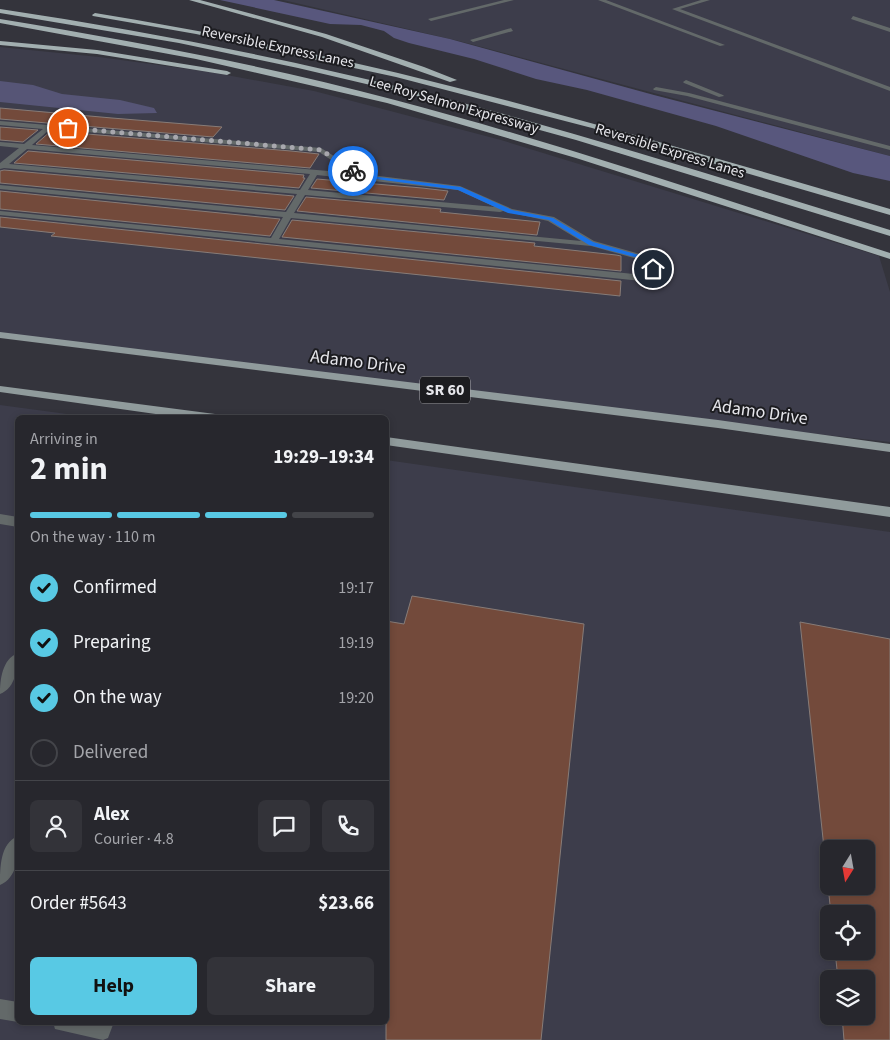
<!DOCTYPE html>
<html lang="en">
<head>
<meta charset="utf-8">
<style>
	body { margin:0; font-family:"Source Sans 3",sans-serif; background:#333339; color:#f1f3f6; height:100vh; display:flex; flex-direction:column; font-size:19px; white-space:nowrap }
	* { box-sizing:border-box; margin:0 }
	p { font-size:16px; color:#a4a5aa }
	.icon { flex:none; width:28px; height:28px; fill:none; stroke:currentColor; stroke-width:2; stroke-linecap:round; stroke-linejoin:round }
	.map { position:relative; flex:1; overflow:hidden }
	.panel { position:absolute; left:15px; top:415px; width:374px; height:610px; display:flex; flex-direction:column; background:#27272d; border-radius:8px; box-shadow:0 2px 8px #0003,0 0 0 1px #434449 }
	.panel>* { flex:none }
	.needle { width:32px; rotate:191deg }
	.tools { position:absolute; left:820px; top:840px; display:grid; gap:10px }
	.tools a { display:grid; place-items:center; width:55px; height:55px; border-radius:8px; background:#27272d; box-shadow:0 2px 8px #0003,0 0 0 1px #434449; font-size:25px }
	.pin { position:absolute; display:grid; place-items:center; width:42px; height:42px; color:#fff; margin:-21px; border:2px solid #fff; border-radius:50%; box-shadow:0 1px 5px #0007 }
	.courier { position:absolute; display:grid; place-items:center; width:50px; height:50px; margin:-25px; border:4px solid #1a73e8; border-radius:50%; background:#fff; color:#222; box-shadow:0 1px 6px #0007 }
	.head em { font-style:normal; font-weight:700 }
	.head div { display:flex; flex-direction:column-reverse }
	.head { display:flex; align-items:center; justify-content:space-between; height:85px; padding:0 15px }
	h1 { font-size:32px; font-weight:700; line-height:38px }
	.bar { display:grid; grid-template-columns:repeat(4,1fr); gap:8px 5px; align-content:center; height:60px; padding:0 15px }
	.bar i { height:6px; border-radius:4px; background:#434449 }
	.bar .active { background:#58c9e4 }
	.bar p { grid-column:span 4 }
	.line { display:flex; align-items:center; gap:12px; padding:0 15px; border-top:1px solid #434449 }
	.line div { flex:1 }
	.round { display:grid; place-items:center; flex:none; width:52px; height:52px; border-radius:8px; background:#333339 }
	ol { padding:0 15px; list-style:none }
	li { display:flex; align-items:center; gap:15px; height:55px }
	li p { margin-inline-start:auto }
	li .icon { padding:5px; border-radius:50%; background:#58c9e4; color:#111; stroke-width:4 }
	li:last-child { color:#a4a5aa }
	li i { width:28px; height:28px; border:2px solid #434449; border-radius:50% }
	.button { display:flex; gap:10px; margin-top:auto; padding:10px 15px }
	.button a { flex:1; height:58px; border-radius:8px; background:#58c9e4; color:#111; font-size:20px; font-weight:700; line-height:58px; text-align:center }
	.button a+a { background:#333339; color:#f1f3f6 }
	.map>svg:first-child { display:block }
	.built { fill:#3d3d4b; fill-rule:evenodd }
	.green { fill:#565576 }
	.forest { fill:#58577d }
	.building { fill:#734a3b; stroke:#877c78; fill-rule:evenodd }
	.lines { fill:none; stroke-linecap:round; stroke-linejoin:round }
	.lane { fill:#636969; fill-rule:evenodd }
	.primary { fill:#909b9c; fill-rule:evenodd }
	.highway { fill:#a2afb0; fill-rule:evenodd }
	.route { fill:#1a73e8 }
	.done { stroke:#a8a8ae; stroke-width:5; stroke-dasharray:0 9 }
	.labels { text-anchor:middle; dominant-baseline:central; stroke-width:4; stroke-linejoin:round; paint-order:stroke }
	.far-street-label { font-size:15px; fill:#e6e6eb; stroke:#1c1c20 }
	.shield { fill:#1c1c20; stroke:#a9a9ae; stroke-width:1 }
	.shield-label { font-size:16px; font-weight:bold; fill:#e6e6eb }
	.street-label { font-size:18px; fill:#e6e6eb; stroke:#1c1c20 }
</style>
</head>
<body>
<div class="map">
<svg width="890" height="1040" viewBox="0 0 890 1040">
	<rect width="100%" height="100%" fill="#34343c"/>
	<!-- built -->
	<path class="built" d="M283 0H890V156L459 41Z
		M0 47 99 57 210 72 314 91 501 140 879 256 890 292V442L644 415 0 336Z
		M0 405 89 417 18 418V1022H386V460L890 532V1040H0ZM829 849H866V886H829ZM829 914H866V951H829ZM829 979H866V1016H829Z"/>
	<!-- green -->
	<path class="green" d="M0 81 33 85 62 94 120 100 154 108 157 113 118 114 0 102Z"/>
	<!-- forest -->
	<path class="forest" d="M220 0H274L450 39 654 95 890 156V181L853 173 716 126 587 90 536 79 474 59 409 43 394 38 384 31 361 25 330 24Z"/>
	<!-- building -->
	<path class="building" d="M0 108 112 118 222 127 213 137 0 119Z
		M0 127 38 130 23 142 0 140Z
		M51 131 291 151 319 154 310 168 36 144Z
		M28 151 304 175 303 178H305L299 188 14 163Z
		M4 170 294 196 285 210 0 183V171Z
		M317 179 422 188 448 191 444 200 311 188Z
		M0 191 280 219 270 236 0 209Z
		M306 197 441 209 440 212 540 222 537 235 297 211Z
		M0 217 621 281 620 296 51 236 55 233 0 227Z
		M292 220 535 243 534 246 616 255 621 256V271L282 237Z
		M412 596 584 624 541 1040H386V621L404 624Z
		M800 622 890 639V1040H844L842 1016H866V979H838L835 951H866V914H831ZM829 849H866V886H829Z"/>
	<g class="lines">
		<!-- lane -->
		<path class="lane" d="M504 0H514L431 21 428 19Z
			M598 0H606L725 45 720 46Z
			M701 0H710L680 9 890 87V91L672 9Z
			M853 16 890 28V32L851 19Z
			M511 28 513 31 473 42 470 40Z
			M686 80 723 95 724 96 719 97 684 83 683 82Z
			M656 87 689 93 890 146V150L687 96 654 90 653 89Z
			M0 121 321 148 363 174 460 186 512 209 554 217 594 241 647 256 666 280 661 283 0 215V211L271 238 283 217 0 189V185L286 212 297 194 4 168 0 169V163L19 148 0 146V142L24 144 43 129 0 125ZM50 129 319 152 351 173 32 145ZM27 149 310 174 300 190 9 164ZM317 175 458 190 495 207 308 190ZM305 195 500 212 503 211 548 221 581 241 294 213ZM291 218 591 246 641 260 654 276 279 239Z
			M0 514 18 517V527L0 524Z
			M18 653C18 667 16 688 0 694 0 680 2 659 18 653Z
			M18 836C18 853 19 877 0 885 0 868 0 843 18 836Z
			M0 999 18 1002V1022L0 1019Z
			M53 1022H114L108 1038 103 1040 55 1029Z"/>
		<!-- primary -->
		<path class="primary" d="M0 332 718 420 890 444V452L718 428 0 338Z
			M0 386 215 414 220 418H184L0 392Z
			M386 437 890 507V517L386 445Z"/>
		<!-- highway -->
		<path class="highway" d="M189 0H200L326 34 424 67 457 80 450 82 322 37Z
			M0 9C140 30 279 57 416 91 576 131 733 182 890 230V236L576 140 413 95 298 68 179 43 0 13Z
			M95 13C197 30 298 49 398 73 563 113 727 161 890 209V215L592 128 396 77 196 34 93 16 92 15Z
			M0 19C132 41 265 65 395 100 562 144 725 200 890 253V259L576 158 387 103 196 59 0 23Z
			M0 41 97 50 227 71 231 73 227 75 97 54 0 45Z"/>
	</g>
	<!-- route -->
	<path class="route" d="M351 170 362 175 461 187 512 210 553 218 593 242 646 257 656 269 651 270 642 259 589 245 549 220 508 213 458 190 361 177 351 172Z"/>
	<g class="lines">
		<!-- done -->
		<path class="done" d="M68 128 321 150 353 171"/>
	</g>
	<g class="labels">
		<!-- far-street labels -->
		<g class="far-street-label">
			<text transform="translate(278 47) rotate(12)">Reversible Express Lanes</text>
			<text transform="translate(454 105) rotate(16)">Lee Roy Selmon Expressway</text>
			<text transform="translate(670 151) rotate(17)">Reversible Express Lanes</text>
		</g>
		<!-- shield labels -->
		<rect class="shield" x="420" y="376.5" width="50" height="27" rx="4"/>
		<g class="shield-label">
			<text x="445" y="390">SR 60</text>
		</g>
		<!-- street labels -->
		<g class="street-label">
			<text transform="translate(358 362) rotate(7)">Adamo Drive</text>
			<text transform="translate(760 412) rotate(8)">Adamo Drive</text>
		</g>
	</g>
</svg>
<div class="tools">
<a><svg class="needle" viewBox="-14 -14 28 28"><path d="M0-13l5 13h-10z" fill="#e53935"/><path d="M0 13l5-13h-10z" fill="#a4a5aa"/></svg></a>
<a><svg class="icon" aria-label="locate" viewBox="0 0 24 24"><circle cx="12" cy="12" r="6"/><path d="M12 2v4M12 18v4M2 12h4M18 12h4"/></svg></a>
<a><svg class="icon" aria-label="layers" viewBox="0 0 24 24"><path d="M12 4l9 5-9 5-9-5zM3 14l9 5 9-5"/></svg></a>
</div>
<div class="pin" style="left:68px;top:128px;background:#ea580c"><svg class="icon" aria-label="bag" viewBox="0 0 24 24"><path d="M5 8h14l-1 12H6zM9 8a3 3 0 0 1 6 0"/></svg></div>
<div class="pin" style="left:653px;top:269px;background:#1f2937"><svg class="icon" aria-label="home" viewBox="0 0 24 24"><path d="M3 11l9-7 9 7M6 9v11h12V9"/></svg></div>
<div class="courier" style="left:353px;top:171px"><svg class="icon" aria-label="bike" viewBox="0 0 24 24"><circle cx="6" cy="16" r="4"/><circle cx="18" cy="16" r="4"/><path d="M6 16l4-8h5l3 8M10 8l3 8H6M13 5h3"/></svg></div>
<section class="panel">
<div class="head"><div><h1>2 min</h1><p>Arriving in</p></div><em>19:29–19:34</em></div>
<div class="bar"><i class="active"></i><i class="active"></i><i class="active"></i><i></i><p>On the way · 110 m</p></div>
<ol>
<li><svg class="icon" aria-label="check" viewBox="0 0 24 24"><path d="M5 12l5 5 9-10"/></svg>Confirmed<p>19:17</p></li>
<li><svg class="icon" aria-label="check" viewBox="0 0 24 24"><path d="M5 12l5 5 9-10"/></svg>Preparing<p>19:19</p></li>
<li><svg class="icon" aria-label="check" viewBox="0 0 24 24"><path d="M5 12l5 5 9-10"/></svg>On the way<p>19:20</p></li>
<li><i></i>Delivered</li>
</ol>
<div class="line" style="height:90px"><a class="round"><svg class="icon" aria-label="person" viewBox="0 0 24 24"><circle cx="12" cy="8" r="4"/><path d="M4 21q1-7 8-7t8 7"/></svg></a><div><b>Alex</b><p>Courier · 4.8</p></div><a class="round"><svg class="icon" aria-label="chat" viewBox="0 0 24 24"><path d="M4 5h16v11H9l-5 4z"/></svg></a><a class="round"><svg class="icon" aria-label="phone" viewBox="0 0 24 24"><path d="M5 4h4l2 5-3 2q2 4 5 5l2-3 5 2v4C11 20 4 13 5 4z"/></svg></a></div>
<div class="line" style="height:65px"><div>Order #5643</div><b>$23.66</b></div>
<div class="button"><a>Help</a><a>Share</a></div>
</section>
</div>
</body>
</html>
